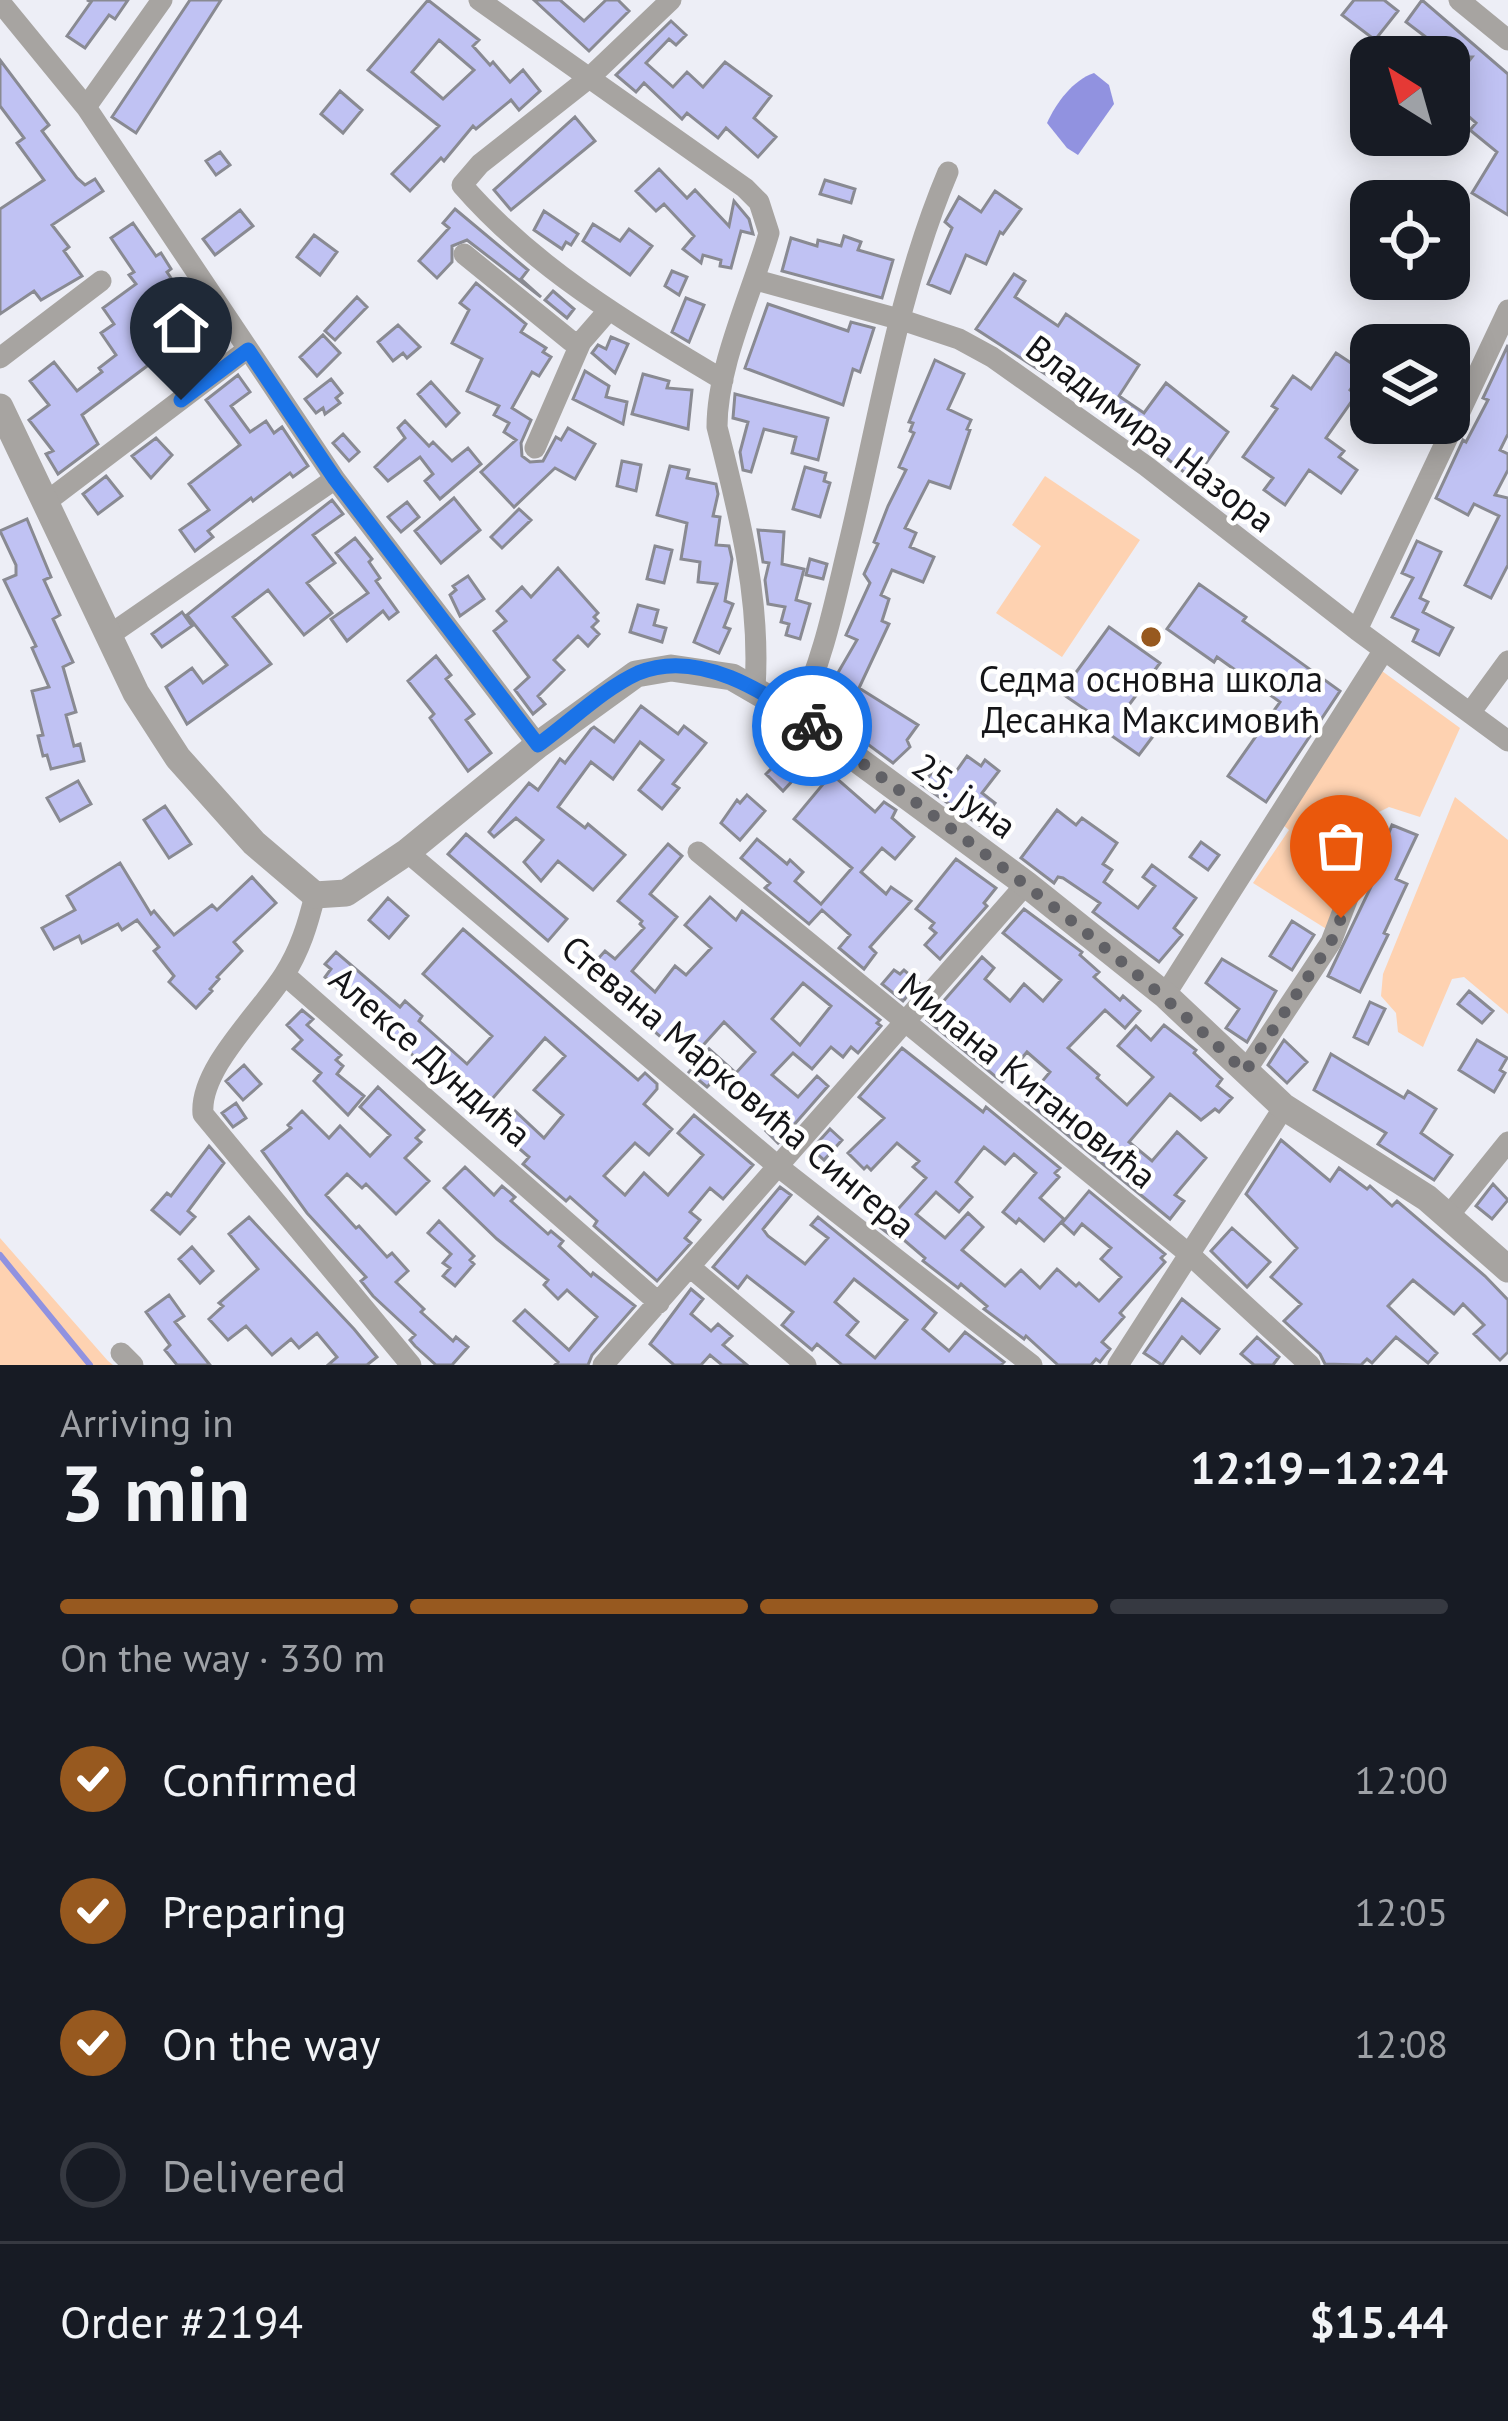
<!DOCTYPE html>
<html lang="en">
<head>
<meta charset="utf-8">
<style>
	body { margin:0; font-family:"PT Sans",sans-serif; background:#242831; color:#f1f3f6; height:100vh; display:flex; flex-direction:column; font-size:45px; white-space:nowrap }
	* { box-sizing:border-box; margin:0 }
	p { font-size:39px; color:#9ea1a6 }
	.icon { flex:none; width:66px; height:66px; fill:none; stroke:currentColor; stroke-width:2; stroke-linecap:round; stroke-linejoin:round }
	.map { position:relative; height:1365px; overflow:hidden }
	.panel { display:flex; flex-direction:column; background:#171b24; flex:1 }
	.panel>* { flex:none }
	.needle { width:78px; rotate:323deg }
	.buttons { position:absolute; left:1350px; top:36px; display:grid; gap:24px }
	.buttons a { display:grid; place-items:center; width:120px; height:120px; border-radius:24px; background:#171b24; box-shadow:0 6px 30px #0003; font-size:60px }
	.pin { position:absolute; display:grid; place-items:center; width:102px; height:102px; color:#fff; margin:-123px -51px; border-radius:50% 50% 50% 0; rotate:-45deg; box-shadow:0 0 12px #0007 }
	.pin .icon { rotate:45deg }
	.courier { position:absolute; display:grid; place-items:center; width:120px; height:120px; margin:-60px; border:9px solid #1a73e8; border-radius:50%; background:#fff; color:#222; box-shadow:0 3px 15px #0007 }
	.headline em { font-style:normal; font-weight:600 }
	.headline div { display:flex; flex-direction:column-reverse }
	.headline { display:flex; align-items:center; justify-content:space-between; height:204px; padding:0 60px }
	h1 { font-size:78px; font-weight:600; line-height:90px }
	.bar { display:grid; grid-template-columns:repeat(4,1fr); gap:18px 12px; align-content:center; height:144px; padding:0 60px }
	.bar i { height:15px; border-radius:9px; background:#363941 }
	.bar .active { background:#97591f }
	.bar p { grid-column:span 4 }
	.line { display:flex; align-items:center; gap:30px; padding:0 60px; border-top:3px solid #363941 }
	.line div { flex:1 }
	ol { padding:0 60px; list-style:none }
	li { display:flex; align-items:center; gap:36px; height:132px }
	li p { margin-inline-start:auto }
	li .icon { padding:12px; border-radius:50%; background:#97591f; color:#fff; stroke-width:4 }
	li:last-child { color:#9ea1a6 }
	li i { width:66px; height:66px; border:6px solid #363941; border-radius:50% }
	.map>svg:first-child { display:block }
	.green { fill:#fed2b1 }
	.water { fill:#9192e0 }
	.lines { fill:none; stroke-linecap:round; stroke-linejoin:round }
	.stream { stroke:#9192e0; stroke-width:6 }
	.building { fill:#c0c2f3; stroke:#898a92; stroke-width:3; fill-rule:evenodd }
	.minor { stroke:#a7a4a1; stroke-width:21 }
	.tertiary { stroke:#a7a4a1; stroke-width:27 }
	.done { stroke:#616166; stroke-width:12; stroke-dasharray:0 21.6 }
	.route { stroke:#1a73e8; stroke-width:15 }
	.poi-dot { fill:#97591f; stroke:#fff; stroke-width:4.5 }
	.labels { text-anchor:middle; dominant-baseline:central; stroke-width:9; stroke-linejoin:round; paint-order:stroke }
	.street-label { font-size:36px; fill:#151518; stroke:#fff }
	.poi-label { font-size:36px; fill:#151518; stroke:#fff }
</style>
</head>
<body>
<div class="map">
<svg width="1508" height="1365" viewBox="0 0 1508 1365">
	<rect width="100%" height="100%" fill="#edeef6"/>
	<!-- green -->
	<path class="green" d="M1045 476 1140 540 1062 657 996 613 1041 546 1012 525Z
		M1382 671 1460 728 1420 817 1389 807 1371 816 1328 930 1253 883 1289 830 1283 825Z
		M1455 797 1508 840V1014L1464 977 1452 979 1423 1047 1398 1032 1396 1013 1381 996 1383 974Z
		M0 1238 108 1361 113 1365H0Z"/>
	<!-- water -->
	<path class="water" d="M1094 73 1109 85 1114 104 1078 155 1067 148 1047 123C1056 103 1073 80 1094 73Z"/>
	<g class="lines">
		<!-- stream -->
		<path class="stream" d="M0 1255 90 1365"/>
	</g>
	<!-- building -->
	<path class="building" d="M87 0H128L115 19 109 15 85 48 67 36 91 2Z
		M190 0H221L136 133 112 117Z
		M428 0 479 40 473 46 490 65 493 62 510 82 523 70 540 91 519 110 511 100 476 129 473 126 444 161 441 158 410 191 392 174 439 126 368 70ZM439 40 474 70 443 99 412 72Z
		M534 0H560L584 21 606 0H618L629 11 589 51Z
		M1354 0H1384L1398 11 1375 40 1342 15Z
		M1422 0 1508 74V215L1472 193 1497 152 1470 130 1476 123 1449 99 1468 75 1462 70 1472 57H1437L1429 51 1435 44 1406 22Z
		M671 21 686 35 676 45 669 39 646 63 673 87 687 72 703 87 725 62 771 96 754 118 776 137 758 157 726 128 718 138 687 113 682 119 644 83 636 92 616 75Z
		M0 60 49 125 42 131 77 178 85 185 95 179 103 191 52 225 69 247 64 251 82 276 41 300 34 291 0 314V209L44 180 17 143 24 138 0 106Z
		M340 91 362 110 343 133 321 114Z
		M575 117 595 141 511 210 494 190Z
		M220 152 230 165 216 175 206 161Z
		M659 169 687 198 695 190 729 226 734 201 749 219 753 234 741 231 731 268 720 266 721 260 703 255 701 263 683 249 694 236 664 204 656 211 636 191Z
		M825 180 855 189 851 203 820 194Z
		M995 191 1021 209 1003 234 1000 232 986 264 966 255 950 293 928 284 952 228 945 222 959 197 981 212Z
		M455 209 528 270 521 279 541 297 467 240 452 246V262L437 278 419 261 449 228 443 223Z
		M240 210 253 226 215 255 203 239Z
		M544 211 578 234 571 245 566 242 562 249 534 230Z
		M133 223 156 256 161 253 171 269 167 272 171 278 149 293 166 318 184 306 204 338 182 355 175 345 82 415 98 444 58 474 46 454 53 451 29 420 49 405 30 381 54 362 77 391 102 372 99 368 116 355 101 333 114 324 103 308 136 284 129 275 134 272 111 238Z
		M593 224 620 241 629 229 652 246 630 275 583 241Z
		M314 235 337 252 320 275 297 257Z
		M844 236 861 242 858 250 893 260 882 298 782 271 791 238 817 246 818 240 841 246Z
		M672 271 687 277 679 295 665 286Z
		M1014 274 1025 281 1015 297 1058 326 1066 314 1139 365 1119 396 1144 413 1166 383 1228 432 1194 480 1130 429 976 329Z
		M476 283 526 324 521 332 546 348 543 352 551 357 539 376 532 372 512 408 531 420 521 443 522 456 530 462 543 461 556 437 561 440 568 428 595 444 575 479 555 468 514 507 481 472 516 440 504 432 509 423 494 415 499 406 467 391 482 359 452 343 469 310 460 303Z
		M553 291 574 309 567 318 545 300Z
		M357 297 367 307 335 340 325 331Z
		M686 298 704 305 689 342 672 332Z
		M768 304 848 331 851 322 874 328 860 372 853 369 843 405 745 368Z
		M398 325 420 347 407 358 403 353 393 361 378 342Z
		M323 335 340 353 317 376 300 357Z
		M611 337 628 344 615 373 592 353 598 345 606 349Z
		M1508 345V434L1500 450 1508 454V470L1495 495 1508 498V565L1491 598 1465 585 1499 516 1474 504 1468 515 1436 498 1463 440 1466 442 1488 400 1483 398Z
		M1336 353 1363 371 1350 390 1356 395 1326 438 1344 451 1339 457 1357 470 1341 493 1309 470 1285 505 1264 490 1273 478 1243 457 1277 409 1272 406 1293 376 1311 389Z
		M935 360 964 374 948 409 971 420 967 429 970 430 950 488 929 481 905 528 916 533 910 547 934 557 923 582 892 570 881 595 889 599 882 621 889 624 859 688 918 725 907 740 910 747 893 763 854 734 858 729 826 706 831 699 825 695 857 640 846 635 870 583 864 574 878 544 874 542 888 506 906 470 899 467 914 433 910 431 913 423 909 422Z
		M585 371 609 386 606 397 627 402 623 424 573 399Z
		M643 374 669 381 667 388 692 390 688 429 632 414Z
		M238 375 250 392 231 406 250 432 266 421 274 433 282 427 308 466 293 477 290 473 253 501 251 498 208 531 213 537 195 551 180 530 209 510 189 484 240 445 206 400Z
		M331 379 342 393 336 398 340 403 325 414 323 408 316 413 305 399Z
		M431 382 459 413 446 426 418 394Z
		M735 394 828 418 818 460 792 453 796 437 764 429 751 472 743 470 740 452 748 422 733 418Z
		M405 421 429 446 433 442 452 461 468 448 481 464 440 499 425 481 433 474 420 457 388 481 375 467 405 438 398 428Z
		M343 434 359 452 349 461 333 443Z
		M156 438 172 455 151 478 132 456Z
		M622 461 641 465 636 491 617 486Z
		M670 466 689 470 687 478 716 484 718 494 713 516 720 517 716 545 729 546 732 559 725 601 733 604 724 627 730 629 719 653 694 642 717 584 698 582 700 562 681 559 687 523 657 515Z
		M805 467 826 473 824 481 830 483 820 517 793 509Z
		M106 476 122 496 98 514 83 494Z
		M454 498 480 530 441 563 415 531Z
		M332 500 343 514 313 535 335 563 307 583 332 613 304 635 268 590 233 617 271 664 187 724 166 687 192 668 203 683 227 665 187 615Z
		M407 502 419 517 401 532 388 517Z
		M519 509 531 520 502 548 491 537Z
		M27 519 51 577 44 580 60 615 53 619 73 662 63 667 76 712 66 715 74 746 80 744 84 761 51 769 47 755 43 756 38 736 43 735 32 691 49 687 32 648 36 646 4 580 16 575V565L0 531Z
		M758 530 784 532 782 564 804 569 796 600 810 604 800 639 786 635 789 624 781 622 785 607 768 604 765 580 769 563 763 562Z
		M355 538 372 559 369 562 380 578 376 581 398 612 389 619 383 611 347 641 331 619 368 593 336 553Z
		M1417 541 1441 552 1420 598 1428 602 1423 612 1453 628 1439 655 1413 641 1418 630 1392 617 1413 578 1402 573Z
		M655 546 672 550 664 583 647 579Z
		M810 559 827 564 823 579 806 575Z
		M558 568 598 613 594 617 598 621 592 627 599 634 588 646 578 636 554 660 564 670 538 696 545 704 533 714 515 690 529 677 494 631 506 621 497 611 522 587 531 597Z
		M468 576 484 599 460 616 450 595 456 590 453 586Z
		M1199 584 1246 617 1243 621 1340 691 1266 802 1228 776 1280 702 1217 657 1214 662 1167 629Z
		M638 605 658 610 654 625 666 628 662 642 630 632Z
		M182 612 192 626 162 647 152 634Z
		M1109 627 1160 663 1123 713 1154 735 1139 755 1082 715 1086 710 1061 693Z
		M436 656 451 675 446 679 474 714 466 720 491 753 468 771 430 718 434 714 408 681Z
		M641 706 678 734 684 726 706 743 673 784 679 788 662 809 639 790 663 760 640 742 613 779 591 762 558 807 585 828 588 824 625 855 593 890 558 861 541 881 524 862 543 840 516 818 494 837 489 832 529 783 538 790 560 759 565 763 591 729 594 727 614 742Z
		M790 750 806 766 783 791 766 774Z
		M967 756 981 766 985 760 999 771 982 793 995 803 979 825 922 785 940 762 955 773Z
		M829 777H835L875 812 884 802 896 810 892 818 914 837 895 859 882 848 861 872 886 894 891 887 911 901 870 947 876 953 864 969 839 948 850 935 822 910 809 924 765 888 770 883 741 858 757 839 787 864 790 860 803 872 795 881 821 904 852 868 794 819Z
		M78 781 91 804 60 821 47 798Z
		M747 795 765 811 740 840 721 823 737 800 740 803Z
		M165 806 191 844 169 858 144 820Z
		M1057 810 1076 825 1082 818 1117 843 1103 864 1112 870 1104 882 1138 908 1155 886 1143 877 1152 865 1196 898 1174 928 1182 935 1159 962 1093 912 1100 903 1063 878 1058 877 1054 883 1021 858Z
		M1392 825 1417 835 1396 879 1407 884 1384 933 1388 935 1360 992 1328 976 1380 868 1376 866Z
		M466 834 567 919 548 941 448 854Z
		M1201 842 1219 855 1208 870 1190 857Z
		M668 844 682 856 650 894 677 917 632 971 655 992 675 966 686 975 711 948 685 925 710 897 736 920 742 911 880 1020 877 1023 881 1026 858 1053 851 1047 843 1057 831 1047 812 1069 793 1053 772 1075 798 1097 817 1076 828 1086 778 1143 766 1131 773 1124 743 1097 739 1102 714 1080 707 1087 689 1072 709 1049 736 1073 755 1052 724 1022 697 1052 672 1029 663 1039 586 972 605 951 615 959 644 928 640 924 642 921 618 901ZM803 983 831 1006 800 1045 772 1019Z
		M956 859 996 888 984 903 987 906 940 959 925 945 936 933 930 928 934 923 916 909Z
		M120 863 151 914 154 911 174 935 212 905 217 910 252 877 276 903 234 942 242 951 217 977 219 979 210 989 212 991 196 1008 169 982 174 976 154 951 159 947 137 920 122 930 118 924 82 943 79 936 54 949 42 928 75 910 67 896Z
		M388 898 408 916 389 938 369 920Z
		M1024 909 1082 952 1080 955 1099 972 1094 977 1120 1000 1123 996 1140 1011 1125 1028 1105 1010 1068 1048 1099 1075 1097 1078 1127 1105 1153 1077 1118 1046 1136 1026 1151 1040 1164 1025 1196 1050 1194 1053 1222 1079 1217 1086 1232 1098 1219 1112 1215 1109 1201 1120 1170 1094 1129 1142 1152 1161 1177 1132 1206 1158 1175 1195 1184 1201 1170 1219 1026 1101 1050 1072 1027 1052 1002 1082 927 1020 982 957 994 968 985 979 1010 1001 1024 984 1043 1001 1061 980 1003 933Z
		M1292 921 1314 935 1292 970 1270 956Z
		M463 929 638 1080 645 1073 657 1084V1089L644 1104 672 1129 649 1155 635 1143 604 1176 625 1195 644 1173 668 1195 703 1155 678 1133 694 1115 753 1165 723 1199 710 1188 690 1212 700 1220 685 1238 691 1243 657 1281 594 1226 597 1221 570 1197 566 1201 523 1164 529 1157 498 1130 515 1111 544 1138 563 1115 534 1090 565 1056 545 1038 479 1114 325 977 331 969 325 964 336 952 400 1007 405 1001 422 1016 419 1021 467 1064 492 1036 423 974Z
		M1222 959 1276 991 1247 1042 1226 1028 1239 1009 1206 983Z
		M894 970 900 974 904 970 919 983 903 1001 882 984Z
		M1469 991 1493 1011 1482 1023 1458 1004Z
		M1370 1002 1385 1009 1368 1044 1354 1037Z
		M302 1010 313 1019 307 1025 341 1055 336 1060 343 1066 337 1074 364 1096 348 1115 314 1081 321 1073 293 1049 302 1040 287 1025Z
		M1284 1040 1307 1062 1287 1083 1268 1065Z
		M1477 1040 1507 1058 1500 1070 1505 1073 1494 1092 1459 1070Z
		M902 1048 983 1112 986 1107 1060 1168 1055 1173 1059 1177 1040 1198 1064 1219 1044 1241 1019 1219 1016 1223 1003 1212 1036 1173 1014 1154 1005 1164 984 1147 956 1182 972 1197 959 1212 936 1192 916 1214 945 1238 968 1213 983 1227 962 1250 1005 1286 1021 1270 1040 1288 1057 1269 1076 1286 1079 1283 1099 1301 1102 1298 1121 1277 1101 1259 1111 1248 1082 1224 1074 1234 1062 1223 1089 1191 1165 1254 1161 1258 1165 1262 1120 1313 1124 1317 1102 1342 1110 1349 1100 1362 1096 1359 1091 1365H1058L1026 1336 1024 1339 984 1309 987 1306 961 1284 958 1288 923 1261 925 1258 897 1234 894 1238 881 1228 926 1178 913 1167 919 1161 897 1143 871 1170 867 1166 864 1169 848 1153 884 1118 859 1097Z
		M1331 1054 1404 1098 1408 1091 1436 1109 1421 1133 1452 1155 1434 1180 1378 1144 1386 1133 1314 1090Z
		M244 1065 261 1084 243 1100 226 1081Z
		M378 1087 424 1130 416 1138 421 1142 405 1158 429 1181 396 1214 366 1184 362 1188 347 1174 326 1195 356 1228 359 1226 387 1257 392 1253 408 1271 396 1282 424 1309 421 1312 453 1341 456 1337 468 1347 452 1365H436L415 1346 410 1340 415 1335 373 1296 361 1281 366 1277 307 1213 262 1151 291 1128 288 1125 302 1111 329 1138 340 1126 370 1156 390 1135 360 1107Z
		M236 1103 246 1118 233 1127 222 1113Z
		M830 1129 842 1140 824 1160 812 1149Z
		M1281 1140 1330 1181 1339 1168 1367 1189 1370 1186 1392 1206 1397 1201 1485 1276 1508 1300V1352L1500 1360 1474 1334 1484 1325 1463 1304 1454 1314 1413 1280 1388 1306 1437 1353 1428 1363 1396 1337 1372 1363 1367 1359 1361 1365 1325 1364 1320 1354 1284 1321 1301 1304 1271 1277 1297 1248 1246 1194Z
		M209 1146 224 1163 188 1211 195 1217 180 1234 152 1210 167 1193 171 1196Z
		M465 1167 494 1195 502 1186 515 1197 511 1201 548 1234 551 1231 563 1241 559 1246 591 1276 593 1273 635 1306 592 1355 588 1365H555L558 1362 514 1321 525 1310 569 1350 597 1317 567 1290 558 1299 544 1285 548 1280 497 1239 444 1188Z
		M1493 1184 1508 1200 1492 1219 1476 1206Z
		M780 1187 791 1195 763 1229 768 1236 805 1264 828 1238 811 1225 818 1217 936 1313 923 1329 949 1351 965 1332 1004 1362 1001 1365H842L817 1344 812 1350 782 1325 793 1312 747 1276 738 1288 713 1267ZM854 1279 907 1320 875 1358 847 1335 858 1322 835 1302Z
		M249 1217 354 1329 377 1357 367 1365H328L337 1357 317 1333 299 1348 291 1339 272 1355 246 1326 228 1340 209 1319 223 1306 219 1303 258 1269 229 1234Z
		M439 1221 474 1256 470 1260 474 1264 455 1286 443 1276 450 1268 443 1263 451 1254 428 1233Z
		M1232 1228 1270 1262 1247 1287 1211 1251Z
		M192 1247 213 1271 200 1283 179 1259Z
		M691 1289 703 1299 691 1314 711 1331 718 1324 732 1336 723 1345 747 1365H722L710 1355 701 1365H674L650 1344Z
		M169 1295 184 1316 175 1322 210 1365H177L165 1350 170 1345 146 1312Z
		M1182 1299 1219 1329 1200 1353 1182 1337 1162 1365 1144 1353Z
		M1257 1337 1279 1357 1273 1365H1254L1241 1354Z"/>
	<g class="lines">
		<!-- minor -->
		<path class="minor" d="M479 0 745 188 759 202 769 233C752 293 717 365 717 427 739 513 761 599 755 688
			M671 0 589 78 480 164 462 185C534 268 629 324 723 380
			M1459 0 1508 40
			M0 2 86 107 335 479 538 745
			M86 107 162 0
			M464 254 571 341 581 342 608 311
			M756 280 902 320 959 339 992 357 1146 466 1357 630 1508 741
			M0 358 101 281
			M535 448 581 342
			M46 502 248 349
			M1357 630 1508 310
			M111 634 335 479
			M1470 713 1508 661
			M797 715C823 661 834 605 848 547 878 423 898 290 948 172
			M407 852 780 1168 1032 1365
			M698 852 1189 1254 1310 1365
			M315 895C308 924 300 950 284 975 260 1013 199 1069 203 1114L411 1365
			M285 975 659 1303
			M1165 995 1384 650
			M1245 1072 1331 942 1372 835
			M1450 1214 1508 1142
			M690 1267 806 1365
			M121 1353 133 1365
			M603 1365 1026 884
			M1118 1365 1284 1107"/>
		<!-- tertiary -->
		<path class="tertiary" d="M0 407 136 693 178 758 254 843 315 895 346 893 407 852 538 745 636 674 671 668 732 677 797 715 1026 884 1165 995 1284 1107 1427 1198 1508 1269"/>
	</g>
	<g class="lines">
		<!-- done -->
		<path class="done" d="M812 726C961 836 1112 943 1245 1072L1331 942 1341 918"/>
		<!-- route -->
		<path class="route" d="M181 400 248 350 335 479 538 745C570 722 603 689 638 673 698 648 766 692 812 726"/>
	</g>
	<!-- markers -->
	<circle class="poi-dot" cx="1151" cy="637" r="12"/>
	<g class="labels">
		<!-- street labels -->
		<g class="street-label">
			<text transform="translate(1151 433) rotate(37)">Владимира Назора</text>
			<text transform="translate(965 795) rotate(36)">25. јуна</text>
			<text transform="translate(431 1056) rotate(41)">Алексе Дундића</text>
			<text transform="translate(1028 1080) rotate(39)">Милана Китановића</text>
			<text transform="translate(739 1086) rotate(40)">Стевана Марковића Сингера</text>
		</g>
		<!-- poi labels -->
		<g class="poi-label">
			<text x="1151" y="678">Седма основна школа<tspan x="1151" dy="41">Десанка Максимовић</tspan></text>
		</g>
	</g>
</svg>
<div class="buttons">
<a><svg class="needle" viewBox="-14 -14 28 28"><path d="M0-13l5 13h-10z" fill="#e53935"/><path d="M0 13l5-13h-10z" fill="#9ea1a6"/></svg></a>
<a><svg class="icon" aria-label="locate" viewBox="0 0 24 24"><circle cx="12" cy="12" r="6"/><path d="M12 2v4M12 18v4M2 12h4M18 12h4"/></svg></a>
<a><svg class="icon" aria-label="layers" viewBox="0 0 24 24"><path d="M12 4l9 5-9 5-9-5zM3 14l9 5 9-5"/></svg></a>
</div>
<div class="pin" style="left:1341px;top:918px;background:#ea580c"><svg class="icon" aria-label="bag" viewBox="0 0 24 24"><path d="M5 8h14l-1 12H6zM9 8a3 3 0 0 1 6 0"/></svg></div>
<div class="pin" style="left:181px;top:400px;background:#1f2937"><svg class="icon" aria-label="home" viewBox="0 0 24 24"><path d="M3 11l9-7 9 7M6 9v11h12V9"/></svg></div>
<div class="courier" style="left:812px;top:726px"><svg class="icon" aria-label="bike" viewBox="0 0 24 24"><circle cx="6" cy="16" r="4"/><circle cx="18" cy="16" r="4"/><path d="M6 16l4-8h5l3 8M10 8l3 8H6M13 5h3"/></svg></div>
</div>
<section class="panel">
<div class="headline"><div><h1>3 min</h1><p>Arriving in</p></div><em>12:19–12:24</em></div>
<div class="bar"><i class="active"></i><i class="active"></i><i class="active"></i><i></i><p>On the way · 330 m</p></div>
<ol>
<li><svg class="icon" aria-label="check" viewBox="0 0 24 24"><path d="M5 12l5 5 9-10"/></svg>Confirmed<p>12:00</p></li>
<li><svg class="icon" aria-label="check" viewBox="0 0 24 24"><path d="M5 12l5 5 9-10"/></svg>Preparing<p>12:05</p></li>
<li><svg class="icon" aria-label="check" viewBox="0 0 24 24"><path d="M5 12l5 5 9-10"/></svg>On the way<p>12:08</p></li>
<li><i></i>Delivered</li>
</ol>
<div class="line" style="height:156px"><div>Order #2194</div><b>$15.44</b></div>
</section>
</body>
</html>
